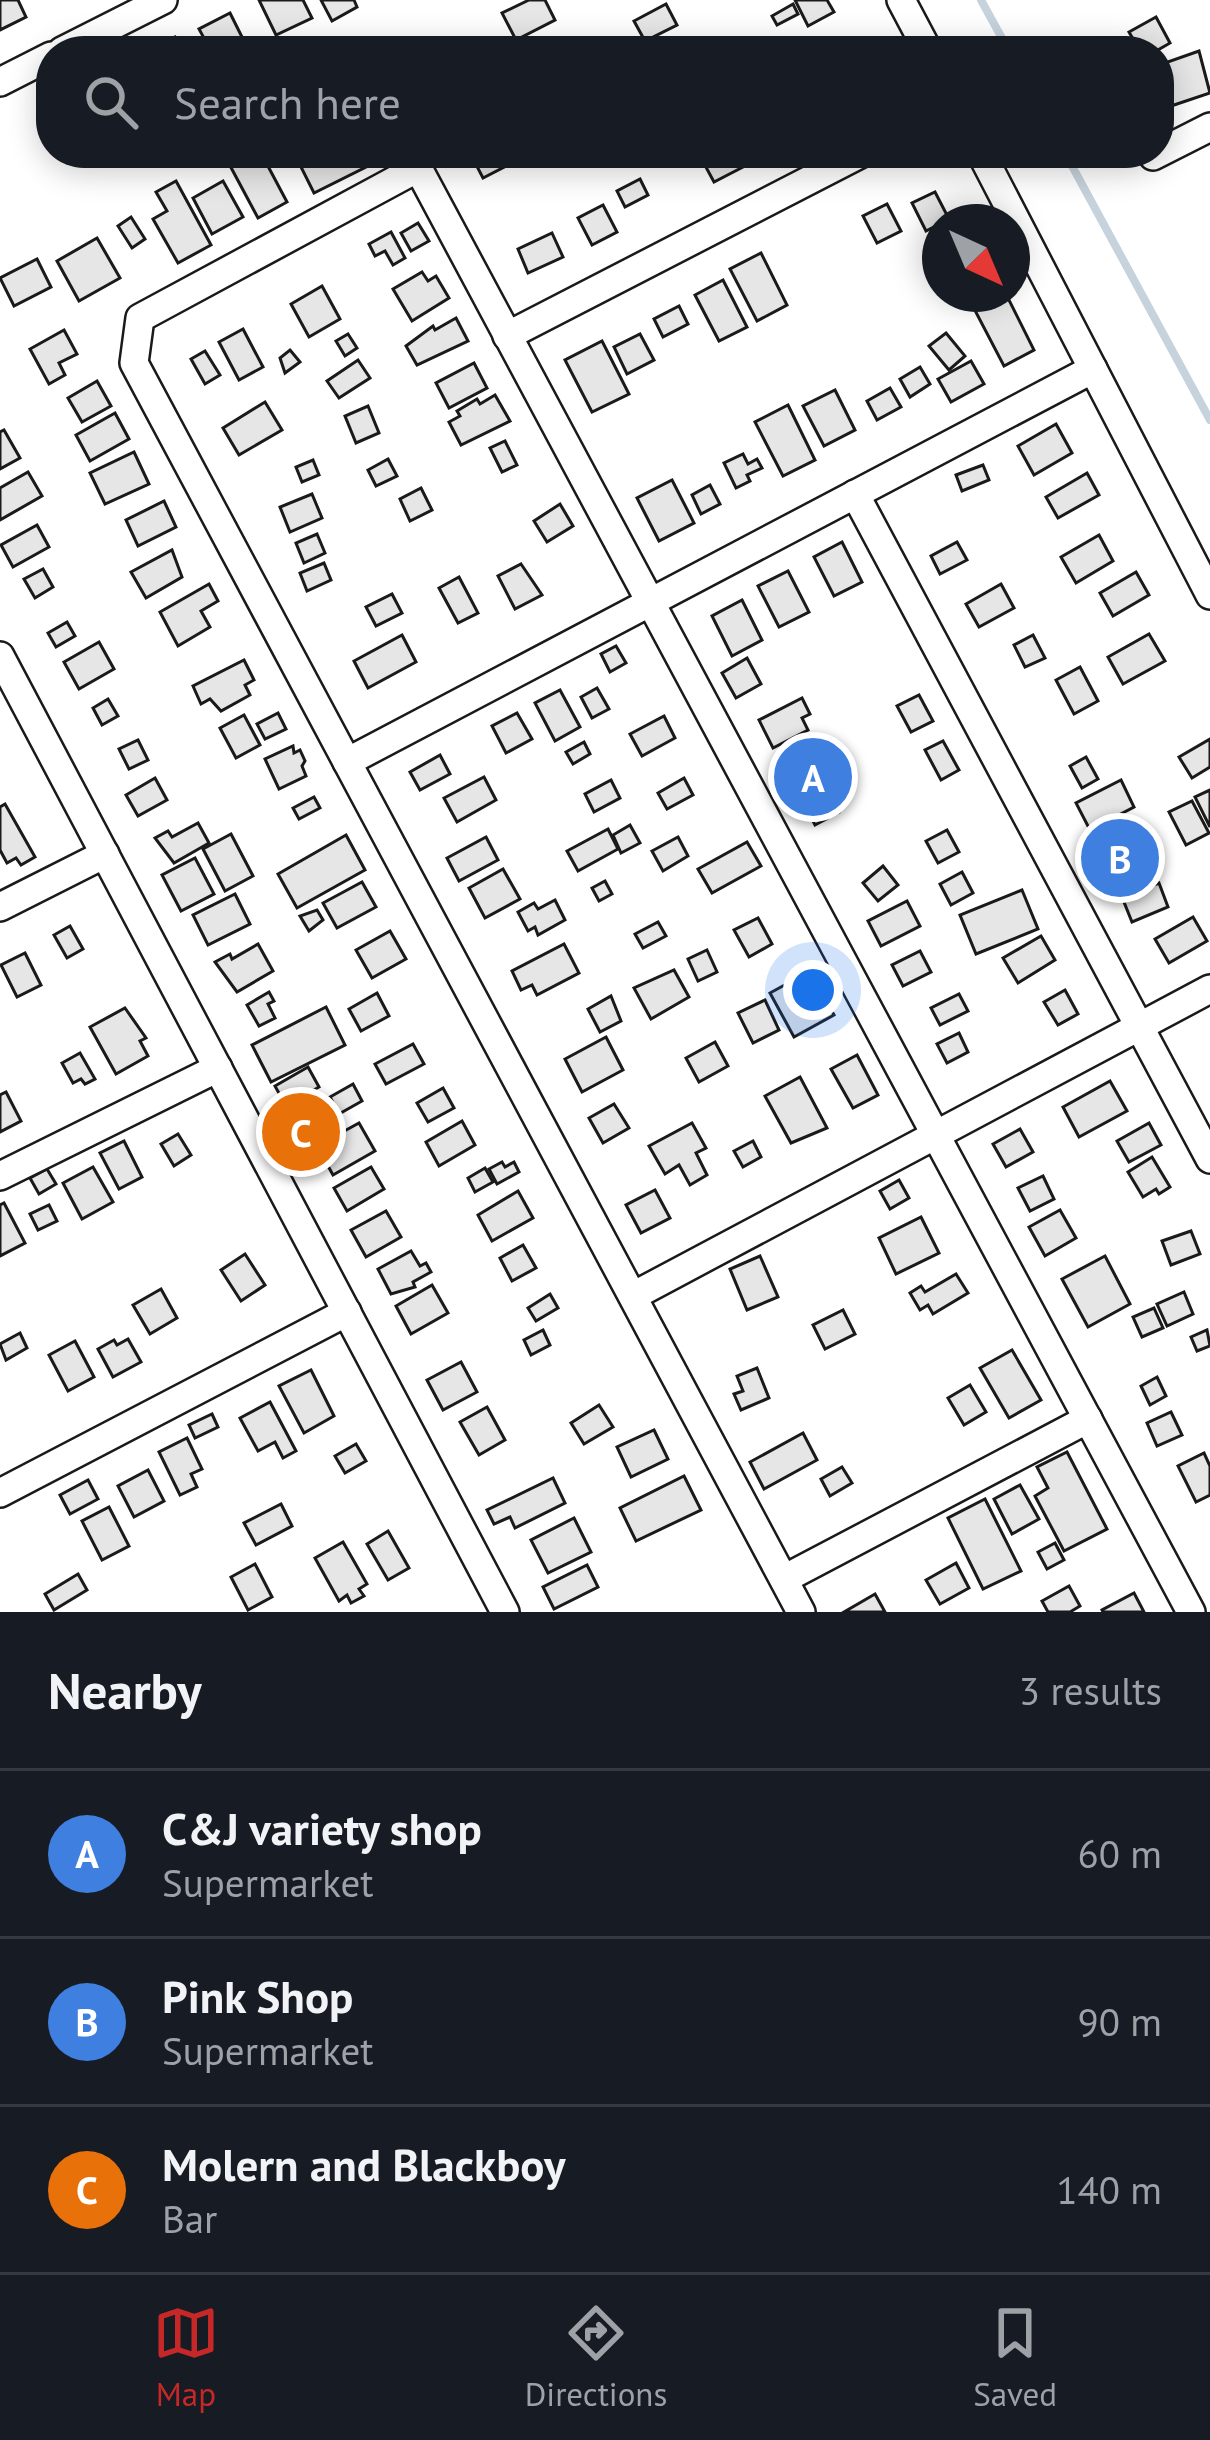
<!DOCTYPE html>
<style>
body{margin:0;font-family:"PT Sans",sans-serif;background:#242831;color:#f1f3f6}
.compass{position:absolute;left:922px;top:204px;width:108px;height:108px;border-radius:50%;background:#171b24;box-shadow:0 6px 30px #0003;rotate:136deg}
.you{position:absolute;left:813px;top:990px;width:42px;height:42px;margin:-30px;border:9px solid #fff;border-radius:50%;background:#1a73e8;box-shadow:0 0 0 18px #1a73e833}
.badge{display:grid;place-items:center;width:78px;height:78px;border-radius:50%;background:#c62828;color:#fff;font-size:39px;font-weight:700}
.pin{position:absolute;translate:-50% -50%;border:6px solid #fff;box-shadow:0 3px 12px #0006}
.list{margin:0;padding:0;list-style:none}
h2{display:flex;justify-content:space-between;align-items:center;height:156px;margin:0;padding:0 48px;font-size:51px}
h2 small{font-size:39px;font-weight:400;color:#9ea1a6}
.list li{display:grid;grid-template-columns:78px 1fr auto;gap:36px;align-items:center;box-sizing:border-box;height:168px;padding:0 48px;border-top:3px solid #363941}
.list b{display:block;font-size:45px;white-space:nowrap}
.list p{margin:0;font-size:39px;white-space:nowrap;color:#9ea1a6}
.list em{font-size:39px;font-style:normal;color:#9ea1a6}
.icon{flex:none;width:66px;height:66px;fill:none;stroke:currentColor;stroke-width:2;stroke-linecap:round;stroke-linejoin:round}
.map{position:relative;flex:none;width:1210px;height:1612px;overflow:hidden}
.search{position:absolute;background:#171b24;box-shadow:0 6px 30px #0003;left:36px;right:36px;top:36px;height:132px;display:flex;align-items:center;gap:30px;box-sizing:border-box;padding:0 42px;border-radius:48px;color:#9ea1a6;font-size:45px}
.sheet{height:660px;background:#171b24}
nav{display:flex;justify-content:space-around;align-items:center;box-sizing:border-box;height:168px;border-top:3px solid #363941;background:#171b24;font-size:33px;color:#9ea1a6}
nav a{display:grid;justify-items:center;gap:6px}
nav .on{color:#c62828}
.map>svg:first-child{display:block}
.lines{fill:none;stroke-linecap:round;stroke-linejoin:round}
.stream{stroke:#c6d2dc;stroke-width:8}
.building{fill:#e6e6e6;stroke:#1a1a1a;stroke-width:3}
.minor-casing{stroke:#1a1a1a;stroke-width:32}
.minor{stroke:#fff;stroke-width:27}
</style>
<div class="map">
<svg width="1210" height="1612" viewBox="0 0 1210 1612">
<rect width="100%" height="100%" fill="#fff"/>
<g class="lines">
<g class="stream">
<polyline points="981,0 1009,51"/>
<polyline points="1065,153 1210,420"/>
</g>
</g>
<g class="building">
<polygon points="0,0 18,0 26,17 0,30"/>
<polygon points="259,0 303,0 312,18 276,35"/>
<polygon points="321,0 354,0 357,7 332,21"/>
<polygon points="529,0 545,0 555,20 516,40 502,13"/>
<polygon points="795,0 827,0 834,12 808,26"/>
<polygon points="666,4 677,25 645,41 634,21"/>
<polygon points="793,4 798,14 777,25 772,16"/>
<polygon points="230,13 249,51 211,51 199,29"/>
<polygon points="1156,17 1170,43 1156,51 1140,51 1129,32"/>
<polygon points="175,37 183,51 149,51 149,50"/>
<polygon points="1199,51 1210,93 1165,108 1159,92 1159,65"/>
<polygon points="240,153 261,153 287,202 258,218 227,160"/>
<polygon points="314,153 367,153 372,164 314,193 298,161"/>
<polygon points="470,153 515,153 507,157 510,164 483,178"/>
<polygon points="705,153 768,153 768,154 714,182 700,156"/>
<polygon points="640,179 648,195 625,207 617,191"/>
<polygon points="176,181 211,245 178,263 153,219 167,211 156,192"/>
<polygon points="223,181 243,217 212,234 193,198"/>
<polygon points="935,192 949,219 926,231 912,203"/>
<polygon points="887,204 901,231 877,243 863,216"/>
<polygon points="603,205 617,232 592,245 578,218"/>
<polygon points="131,217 145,239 132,248 118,226"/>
<polygon points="418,223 429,241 411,251 401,233"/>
<polygon points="391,232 405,258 393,265 385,251 375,256 369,244"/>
<polygon points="552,233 563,257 528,273 518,249"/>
<polygon points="97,238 120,278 79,301 57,261"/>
<polygon points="761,253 787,305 757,321 730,269"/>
<polygon points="37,259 51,287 14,306 0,278"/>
<polygon points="422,272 428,281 436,276 449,298 412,321 393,289"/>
<polygon points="723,280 747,327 719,341 695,295"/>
<polygon points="322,286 340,319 309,337 291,304"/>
<polygon points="979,294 1006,294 1034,350 1004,366 969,299"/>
<polygon points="679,306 688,324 663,337 654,319"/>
<polygon points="456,318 468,341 417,365 406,346 433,326 435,330"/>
<polygon points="243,329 263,367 239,380 219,342"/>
<polygon points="64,330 77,354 59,363 65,375 49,384 30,349"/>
<polygon points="946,333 965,356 949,370 929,346"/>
<polygon points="348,334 357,348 345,356 336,341"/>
<polygon points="640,334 654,360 627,374 614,347"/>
<polygon points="602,341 629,394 592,412 565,360"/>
<polygon points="290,350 300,362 285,373 280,358"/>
<polygon points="205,351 220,375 205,384 191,359"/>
<polygon points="358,360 370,378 339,398 327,381"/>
<polygon points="971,361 984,384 951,402 938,379"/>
<polygon points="474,363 487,388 449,408 436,383"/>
<polygon points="920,367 930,384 910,397 900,379"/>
<polygon points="97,381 111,406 82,422 68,398"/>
<polygon points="890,388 901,407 877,420 867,401"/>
<polygon points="835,390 855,430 824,446 803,406"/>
<polygon points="495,395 510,421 461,445 449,422 460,416 457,411 477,399 480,404"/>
<polygon points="265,402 282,430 239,455 223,428"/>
<polygon points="788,405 815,460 783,476 755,422"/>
<polygon points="368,406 379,433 356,443 345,416"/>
<polygon points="115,413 129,439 90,461 76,435"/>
<polygon points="1056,424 1072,453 1034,475 1018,446"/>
<polygon points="4,430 20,458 0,469 0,432"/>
<polygon points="505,441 517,465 502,472 490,448"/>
<polygon points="134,452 149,484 105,504 90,473"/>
<polygon points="743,454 748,464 757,459 762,468 747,475 750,481 736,488 724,463"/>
<polygon points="388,459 397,476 376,486 368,470"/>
<polygon points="313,460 319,475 302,482 296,467"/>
<polygon points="983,465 989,480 962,491 956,475"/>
<polygon points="28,472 42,496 0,520 0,488"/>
<polygon points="1087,473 1099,495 1058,518 1046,497"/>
<polygon points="672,480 694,523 659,541 637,498"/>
<polygon points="710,485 720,504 701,514 692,495"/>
<polygon points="421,488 432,510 410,521 400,499"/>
<polygon points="312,494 322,518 290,532 280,507"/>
<polygon points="164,501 176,527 138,546 126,520"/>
<polygon points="560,504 573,526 547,542 534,521"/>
<polygon points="37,525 49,547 13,567 1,545"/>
<polygon points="317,534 325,553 304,563 296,543"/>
<polygon points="1099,535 1113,561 1076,583 1061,557"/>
<polygon points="842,542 862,582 834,596 814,557"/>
<polygon points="957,542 967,560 940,574 931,556"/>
<polygon points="172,550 182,577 146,598 131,572"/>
<polygon points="324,563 331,580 307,591 300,573"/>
<polygon points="521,564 542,595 515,609 498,576"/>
<polygon points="43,569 53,587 35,598 24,579"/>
<polygon points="788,571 809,612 779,627 758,586"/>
<polygon points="1136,572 1149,595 1113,616 1100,593"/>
<polygon points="459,577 478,613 458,623 439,588"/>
<polygon points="209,584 218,601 201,611 210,627 178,646 160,612"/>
<polygon points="1001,584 1014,608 979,627 966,604"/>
<polygon points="392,594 402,613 376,626 366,607"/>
<polygon points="742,600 762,640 732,656 712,616"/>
<polygon points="67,622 75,636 56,647 48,633"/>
<polygon points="1149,634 1165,661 1123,684 1108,657"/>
<polygon points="402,635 416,662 368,688 354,661"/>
<polygon points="1033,635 1045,658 1025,667 1014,645"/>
<polygon points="99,642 114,669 79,689 64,662"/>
<polygon points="616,646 626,663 610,672 601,654"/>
<polygon points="747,658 761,684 736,698 722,673"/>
<polygon points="244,660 254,680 245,685 250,695 221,711 210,699 201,704 193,686"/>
<polygon points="1080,667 1098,701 1074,714 1056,680"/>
<polygon points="597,688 609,709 592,718 581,697"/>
<polygon points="560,690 580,727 555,741 535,703"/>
<polygon points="919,695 933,721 911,732 897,706"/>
<polygon points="802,698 810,714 802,718 808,730 773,748 759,720"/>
<polygon points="108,699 118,716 102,725 93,708"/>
<polygon points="278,713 286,729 265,739 257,724"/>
<polygon points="517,713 532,739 506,753 492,726"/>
<polygon points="244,715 260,745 236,758 220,728"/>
<polygon points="664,716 675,738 642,756 630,734"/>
<polygon points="1210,739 1210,767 1192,778 1179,757"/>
<polygon points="138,740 148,760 129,769 119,749"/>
<polygon points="943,741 959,770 941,780 925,750"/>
<polygon points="584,742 590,754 573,764 566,752"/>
<polygon points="293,746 294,753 300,750 305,761 302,766 306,776 279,789 265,759"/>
<polygon points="440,755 450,774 420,790 410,772"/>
<polygon points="1086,757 1098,779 1082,788 1070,766"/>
<polygon points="827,760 836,777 799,795 791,778"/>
<polygon points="484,777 496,800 457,822 444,798"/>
<polygon points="155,778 167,800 138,816 126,795"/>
<polygon points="684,778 693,795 667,809 658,793"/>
<polygon points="611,780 620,798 594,812 585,794"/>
<polygon points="1121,780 1134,807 1090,830 1076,803"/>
<polygon points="1210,790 1210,827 1195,797"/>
<polygon points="314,797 320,808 299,819 293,808"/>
<polygon points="832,798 839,812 815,825 808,811"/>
<polygon points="1192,801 1209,833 1186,845 1169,812"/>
<polygon points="5,804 35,857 21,865 16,858 7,863 0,850 0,807"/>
<polygon points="198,823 209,843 174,863 155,838 168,831 172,837"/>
<polygon points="630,825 640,843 621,853 613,835"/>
<polygon points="608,829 618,849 578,871 567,851"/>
<polygon points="947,830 959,852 938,863 926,841"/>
<polygon points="231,834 253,876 225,891 203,849"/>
<polygon points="346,835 365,870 297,908 278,874"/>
<polygon points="486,837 498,860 459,881 447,858"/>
<polygon points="678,837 688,856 663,871 652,851"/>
<polygon points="1132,838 1143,863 1108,878 1097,853"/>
<polygon points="747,842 761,866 712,893 698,869"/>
<polygon points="195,858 214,894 181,911 162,875"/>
<polygon points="883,866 898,885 878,901 863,883"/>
<polygon points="503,869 520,899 485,918 469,888"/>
<polygon points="962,872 973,893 951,905 940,884"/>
<polygon points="605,881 612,894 599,901 592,888"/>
<polygon points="362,882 376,907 337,928 323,903"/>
<polygon points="1159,883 1168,907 1132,922 1122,897"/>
<polygon points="1022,890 1038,929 976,954 960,915"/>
<polygon points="235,894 250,924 208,945 193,915"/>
<polygon points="555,900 565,920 538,935 535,927 528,931 518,912 534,903 538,909"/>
<polygon points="907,901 920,926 881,946 868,921"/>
<polygon points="317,910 323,920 309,931 300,916"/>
<polygon points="1193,917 1207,941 1169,963 1155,939"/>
<polygon points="758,918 772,944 749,957 734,930"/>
<polygon points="658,922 666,936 643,948 635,934"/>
<polygon points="70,926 83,949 67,958 54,935"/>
<polygon points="390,931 406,959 372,978 356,950"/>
<polygon points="1041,936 1055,960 1018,983 1003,958"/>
<polygon points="258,944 273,971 237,992 215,962 230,954 232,959"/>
<polygon points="564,944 579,973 537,995 532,985 521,990 512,971"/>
<polygon points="707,950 717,972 698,981 688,959"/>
<polygon points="920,951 931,972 903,986 892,965"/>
<polygon points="25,953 41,985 17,997 1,965"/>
<polygon points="674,970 689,997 651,1019 634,988"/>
<polygon points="810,971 834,1015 794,1037 770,993"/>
<polygon points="1065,990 1078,1014 1058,1025 1044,1002"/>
<polygon points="269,992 274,1001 268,1004 275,1018 259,1026 247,1005"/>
<polygon points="377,993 389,1016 361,1031 349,1009"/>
<polygon points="959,994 968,1011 940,1025 931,1008"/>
<polygon points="611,996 621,1021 600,1032 588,1009"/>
<polygon points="765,1000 779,1030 753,1043 738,1013"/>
<polygon points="326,1007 345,1045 271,1082 252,1045"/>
<polygon points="125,1008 146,1038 140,1041 148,1056 116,1074 90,1027"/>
<polygon points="959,1033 968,1052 947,1063 937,1044"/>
<polygon points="606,1037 623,1070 582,1092 565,1059"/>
<polygon points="715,1042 728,1066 699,1082 686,1058"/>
<polygon points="413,1044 424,1064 386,1084 375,1064"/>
<polygon points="80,1053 95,1079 85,1084 81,1079 73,1083 62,1063"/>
<polygon points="857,1055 878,1095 853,1108 831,1069"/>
<polygon points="308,1067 319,1087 286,1106 275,1086"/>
<polygon points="800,1077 827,1128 791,1143 765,1096"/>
<polygon points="1110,1081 1127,1111 1079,1137 1063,1107"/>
<polygon points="353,1084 362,1101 339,1114 330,1097"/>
<polygon points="443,1088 454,1108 428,1122 417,1103"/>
<polygon points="6,1092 21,1121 0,1132 0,1095"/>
<polygon points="614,1104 629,1128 603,1143 589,1118"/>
<polygon points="308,1119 315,1135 295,1145 287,1130"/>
<polygon points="462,1121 475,1145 439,1166 426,1142"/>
<polygon points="359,1123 375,1151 333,1175 317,1146"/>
<polygon points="692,1123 706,1148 696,1153 707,1175 690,1185 679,1165 665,1174 649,1146"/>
<polygon points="1149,1123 1161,1145 1129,1162 1117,1141"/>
<polygon points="1020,1129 1033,1152 1006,1167 993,1144"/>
<polygon points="178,1134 191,1155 174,1166 161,1144"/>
<polygon points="124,1141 142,1177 119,1189 100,1153"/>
<polygon points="753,1141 761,1157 743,1167 734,1151"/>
<polygon points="1152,1157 1170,1187 1159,1194 1156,1189 1143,1197 1128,1172"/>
<polygon points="502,1162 505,1167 514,1162 519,1172 497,1184 489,1169"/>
<polygon points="93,1167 113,1202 82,1219 63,1183"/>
<polygon points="371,1167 384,1189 347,1211 334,1188"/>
<polygon points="485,1168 493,1182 475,1192 468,1178"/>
<polygon points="47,1169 56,1184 39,1194 30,1178"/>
<polygon points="1043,1176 1054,1199 1030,1211 1018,1188"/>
<polygon points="899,1180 909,1198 890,1209 880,1191"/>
<polygon points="655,1190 670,1218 641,1233 626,1205"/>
<polygon points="518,1191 533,1218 492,1241 478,1215"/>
<polygon points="4,1203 25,1243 0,1256 0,1205"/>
<polygon points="49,1205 57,1221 38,1230 30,1214"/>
<polygon points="1060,1210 1076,1238 1045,1256 1029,1227"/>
<polygon points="386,1211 401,1237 366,1257 351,1230"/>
<polygon points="921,1217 939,1253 896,1274 879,1238"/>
<polygon points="1191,1231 1200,1254 1171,1265 1162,1241"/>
<polygon points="523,1245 536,1268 512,1281 500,1258"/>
<polygon points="411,1251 420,1266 426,1263 431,1272 413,1282 415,1287 391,1294 378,1269"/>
<polygon points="245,1254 265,1285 241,1301 221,1270"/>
<polygon points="760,1256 778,1297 747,1310 730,1269"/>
<polygon points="1105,1256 1130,1304 1088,1327 1062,1279"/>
<polygon points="956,1274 968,1293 933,1314 928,1305 920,1310 910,1293 921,1286 925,1292"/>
<polygon points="432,1285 448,1313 411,1334 396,1306"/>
<polygon points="161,1289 177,1318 150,1334 133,1305"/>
<polygon points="1184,1292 1193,1314 1167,1326 1157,1304"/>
<polygon points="550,1294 558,1308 536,1321 528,1308"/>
<polygon points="1154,1308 1163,1328 1142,1337 1133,1317"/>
<polygon points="843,1310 855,1334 825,1349 813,1325"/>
<polygon points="543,1330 550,1345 531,1355 524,1340"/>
<polygon points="1207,1330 1210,1346 1197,1351 1191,1337"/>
<polygon points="20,1333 27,1348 6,1360 0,1344"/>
<polygon points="128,1339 141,1362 113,1377 98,1349 114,1340 117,1345"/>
<polygon points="75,1341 94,1377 68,1391 49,1355"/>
<polygon points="1012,1350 1041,1400 1009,1418 980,1368"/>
<polygon points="461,1362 477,1392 443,1410 427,1380"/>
<polygon points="757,1368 769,1398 741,1410 734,1394 743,1391 737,1376"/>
<polygon points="311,1370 334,1416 304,1433 279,1386"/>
<polygon points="1157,1377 1166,1396 1150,1405 1141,1386"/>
<polygon points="970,1385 986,1412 964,1425 948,1398"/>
<polygon points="270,1402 296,1451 283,1458 275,1442 258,1451 240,1418"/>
<polygon points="599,1405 613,1427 584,1444 571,1423"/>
<polygon points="487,1407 505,1440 479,1455 460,1422"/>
<polygon points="1171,1412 1182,1435 1157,1446 1147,1423"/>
<polygon points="212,1414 218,1427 195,1438 189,1425"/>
<polygon points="654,1430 668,1459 631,1477 617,1447"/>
<polygon points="803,1433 817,1460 764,1489 750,1462"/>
<polygon points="187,1438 202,1469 191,1474 197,1487 180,1495 159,1452"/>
<polygon points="356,1444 366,1461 345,1473 335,1456"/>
<polygon points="1067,1452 1107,1529 1064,1551 1035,1496 1048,1488 1037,1467"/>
<polygon points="1204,1453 1210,1466 1210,1495 1196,1502 1178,1466"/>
<polygon points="842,1467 852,1483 830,1496 821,1479"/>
<polygon points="148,1470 164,1501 134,1517 118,1486"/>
<polygon points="684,1476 701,1510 636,1541 620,1508"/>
<polygon points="553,1478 565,1503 515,1528 510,1517 494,1524 487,1510"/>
<polygon points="88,1480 98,1499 70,1514 60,1495"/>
<polygon points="1020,1485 1039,1519 1012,1534 994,1499"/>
<polygon points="985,1499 1021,1571 983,1589 948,1518"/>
<polygon points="281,1504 292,1526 256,1545 244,1523"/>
<polygon points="109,1507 129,1546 102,1560 82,1521"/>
<polygon points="574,1518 591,1552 548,1573 531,1540"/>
<polygon points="388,1531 409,1568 388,1580 367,1544"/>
<polygon points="343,1542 367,1584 359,1589 364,1596 351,1603 347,1595 339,1601 315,1558"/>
<polygon points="1055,1543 1064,1560 1047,1569 1038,1552"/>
<polygon points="956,1563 969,1588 940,1604 926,1580"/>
<polygon points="255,1564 272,1597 248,1610 231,1577"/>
<polygon points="587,1565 598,1587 554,1609 543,1587"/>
<polygon points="78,1574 87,1590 54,1610 45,1594"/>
<polygon points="1069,1586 1080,1606 1070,1612 1048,1612 1042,1601"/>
<polygon points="1134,1593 1144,1612 1103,1612 1102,1610"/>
<polygon points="875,1594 885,1612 844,1612"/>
</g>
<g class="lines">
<g class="minor-casing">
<g id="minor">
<polyline points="901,0 928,51"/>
<polyline points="62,51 163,0"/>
<polyline points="0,82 51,56"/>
<polyline points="981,153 1210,595"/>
<polyline points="1153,156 1210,127"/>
<polyline points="507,336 862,153"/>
<polyline points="855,494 1210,1159"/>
<polyline points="0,656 505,1612"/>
<polyline points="347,762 1093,369"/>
<polyline points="0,907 105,854"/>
<polyline points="0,1176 218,1068"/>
<polyline points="633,1296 1210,989"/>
<polyline points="0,1493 347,1312"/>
<polyline points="784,1579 1088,1419"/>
<polyline points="801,1612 134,363 140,318 418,168 1191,1612"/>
</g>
</g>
<use href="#minor" class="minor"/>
</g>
</svg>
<svg class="compass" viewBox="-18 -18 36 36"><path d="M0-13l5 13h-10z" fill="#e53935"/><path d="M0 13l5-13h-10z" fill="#9ea1a6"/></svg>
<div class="you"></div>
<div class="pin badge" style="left:813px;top:777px;background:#3f7fe0">A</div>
<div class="pin badge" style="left:1120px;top:858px;background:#3f7fe0">B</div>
<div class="pin badge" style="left:301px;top:1132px;background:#e8710a">C</div>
<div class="search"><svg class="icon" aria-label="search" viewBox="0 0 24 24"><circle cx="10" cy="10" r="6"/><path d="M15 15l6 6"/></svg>Search here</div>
</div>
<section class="sheet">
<h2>Nearby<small>3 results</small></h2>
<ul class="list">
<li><span class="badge" style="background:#3f7fe0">A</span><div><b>C&amp;J variety shop</b><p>Supermarket</p></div><em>60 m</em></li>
<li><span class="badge" style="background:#3f7fe0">B</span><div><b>Pink Shop</b><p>Supermarket</p></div><em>90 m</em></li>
<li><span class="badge" style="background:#e8710a">C</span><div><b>Molern and Blackboy</b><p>Bar</p></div><em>140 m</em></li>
</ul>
</section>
<nav>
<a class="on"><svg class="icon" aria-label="map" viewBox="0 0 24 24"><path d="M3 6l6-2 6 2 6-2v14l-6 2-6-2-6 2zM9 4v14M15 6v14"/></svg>Map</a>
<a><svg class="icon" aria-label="directions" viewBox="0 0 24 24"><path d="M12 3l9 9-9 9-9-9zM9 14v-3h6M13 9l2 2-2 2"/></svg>Directions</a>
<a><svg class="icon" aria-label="saved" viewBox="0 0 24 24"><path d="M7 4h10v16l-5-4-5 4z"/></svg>Saved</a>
</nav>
